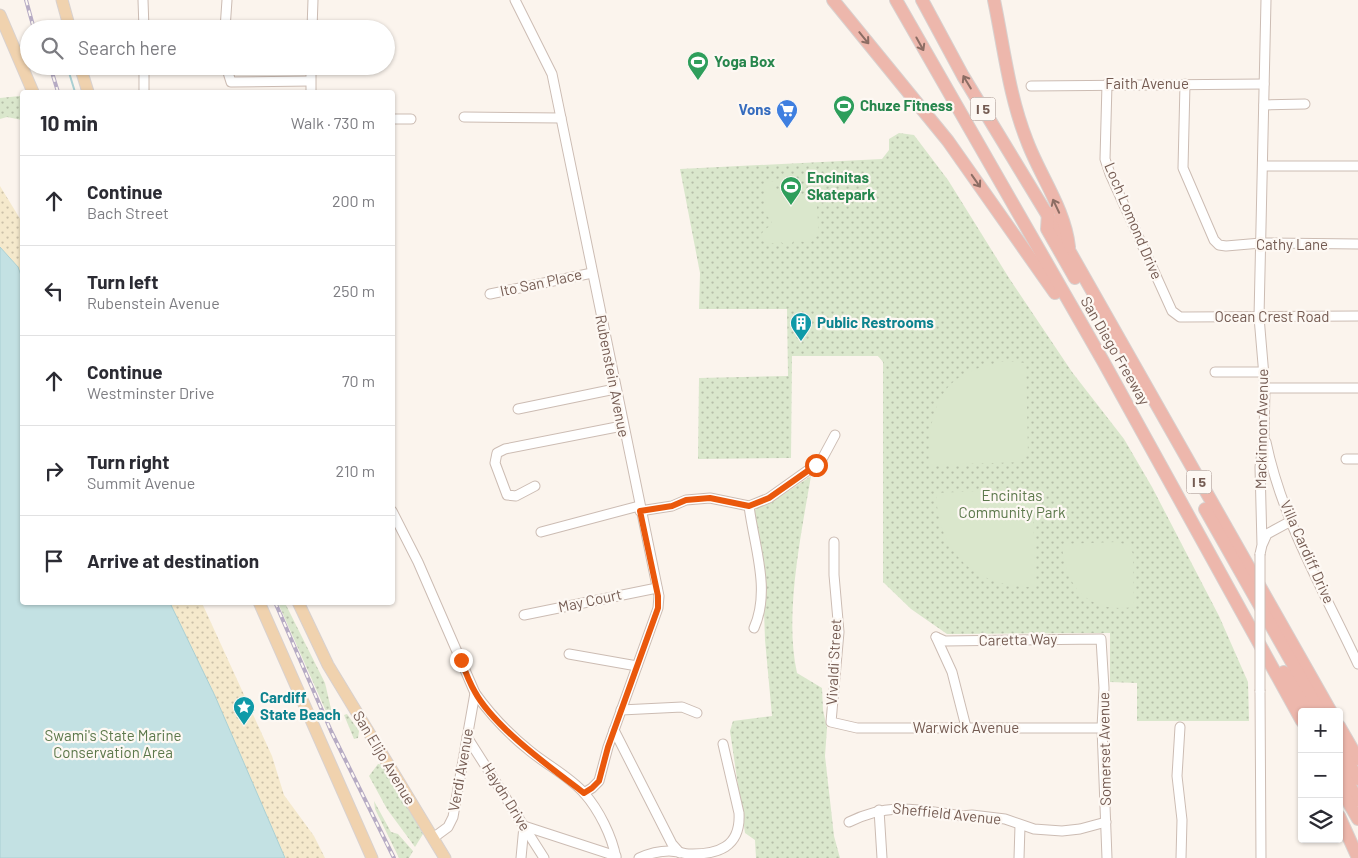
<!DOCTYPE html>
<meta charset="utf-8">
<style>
body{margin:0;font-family:Barlow,sans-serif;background:#f7f7f7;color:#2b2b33}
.controls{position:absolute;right:15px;bottom:15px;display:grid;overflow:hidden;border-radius:5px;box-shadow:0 1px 4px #0004}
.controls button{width:45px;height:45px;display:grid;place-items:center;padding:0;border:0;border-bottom:1px solid #e1e1e2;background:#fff;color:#2b2b33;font:25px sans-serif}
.stop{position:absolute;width:15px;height:15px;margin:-11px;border:4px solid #ea580c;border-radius:50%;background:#fff}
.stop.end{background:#ea580c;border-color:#fff;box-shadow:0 1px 5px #0008}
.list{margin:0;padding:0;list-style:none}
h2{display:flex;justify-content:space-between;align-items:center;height:65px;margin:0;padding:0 20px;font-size:21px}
h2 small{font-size:16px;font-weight:400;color:#7c7c81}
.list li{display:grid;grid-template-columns:32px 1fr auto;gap:15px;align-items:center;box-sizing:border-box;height:90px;padding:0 20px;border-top:1px solid #e1e1e2}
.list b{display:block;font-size:19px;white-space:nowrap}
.list p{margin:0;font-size:16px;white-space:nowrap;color:#7c7c81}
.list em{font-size:16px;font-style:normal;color:#7c7c81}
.icon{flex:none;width:28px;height:28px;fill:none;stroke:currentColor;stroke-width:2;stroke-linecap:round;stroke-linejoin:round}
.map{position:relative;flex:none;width:1358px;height:858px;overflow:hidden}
.search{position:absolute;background:#fff;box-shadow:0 1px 4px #0004;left:20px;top:20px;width:375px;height:55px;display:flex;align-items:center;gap:12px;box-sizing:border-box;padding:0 18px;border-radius:28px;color:#7c7c81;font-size:19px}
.panel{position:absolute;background:#fff;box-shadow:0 1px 4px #0004;left:20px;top:90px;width:375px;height:515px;border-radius:5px}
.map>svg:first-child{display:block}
.grass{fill:url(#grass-dots)}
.sand{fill:url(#sand-dots)}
.garden{fill:#dae7cc}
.water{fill:#c3e1e3;stroke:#aad0d3}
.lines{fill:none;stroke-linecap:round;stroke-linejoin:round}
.stream{stroke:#aad0d3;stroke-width:2}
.minor-casing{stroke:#ccbcb3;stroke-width:11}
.major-casing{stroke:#d8d1cf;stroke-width:13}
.highway-casing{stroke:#d8d1cf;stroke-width:14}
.minor{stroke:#fff;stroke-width:9}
.major{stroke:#f0d2ae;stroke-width:11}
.highway{stroke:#edb7ac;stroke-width:12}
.rail-casing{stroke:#b6abc4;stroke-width:4}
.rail{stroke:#fdf8f3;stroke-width:2;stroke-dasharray:5.5;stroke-linecap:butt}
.minor-bridge-casing{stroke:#ccbcb3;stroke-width:11;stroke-linecap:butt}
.minor-bridge{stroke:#fff;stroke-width:9}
.oneway{stroke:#8c6d64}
.route{stroke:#ea580c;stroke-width:6}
.labels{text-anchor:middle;stroke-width:4.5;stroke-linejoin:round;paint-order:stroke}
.shield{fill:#fdf8f3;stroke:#9d8a82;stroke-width:1}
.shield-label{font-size:14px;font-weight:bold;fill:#745b52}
.leisure-label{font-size:15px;font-weight:bold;fill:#27864d;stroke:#fdf8f3;text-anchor:start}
.street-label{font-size:15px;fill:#745b52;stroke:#fdf8f3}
.shop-label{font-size:15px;font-weight:bold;fill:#366cbe;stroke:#fdf8f3;text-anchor:end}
.culture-label{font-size:15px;font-weight:bold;fill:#0d838f;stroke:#fdf8f3;text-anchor:start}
.park-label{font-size:15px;fill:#5c784b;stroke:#fdf8f3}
</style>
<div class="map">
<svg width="1358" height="858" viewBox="0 0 1358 858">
<defs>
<pattern id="grass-dots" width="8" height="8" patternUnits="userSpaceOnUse" patternTransform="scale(1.25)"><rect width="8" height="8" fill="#dae7cc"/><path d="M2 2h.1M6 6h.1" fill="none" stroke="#b5bea8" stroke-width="1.8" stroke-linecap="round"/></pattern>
<pattern id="sand-dots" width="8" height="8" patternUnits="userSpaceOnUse" patternTransform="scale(1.25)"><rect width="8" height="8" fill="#f5e9cc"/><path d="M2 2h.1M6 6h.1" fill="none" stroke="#cbc0a8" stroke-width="1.8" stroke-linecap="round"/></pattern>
</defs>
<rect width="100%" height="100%" fill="#fbf4ed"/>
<g class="grass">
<polygon points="20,96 22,103 22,120 7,117 0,119 0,98"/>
<polygon points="899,133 914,135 948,180 1009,278 1072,372 1124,439 1152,487 1219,616 1248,682 1249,721 1137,721 1137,683 1110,682 1110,633 947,634 911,609 883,582 883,362 878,356 792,356 791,458 698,459 699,378 788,376 787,309 699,309 700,273 680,169 882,159 889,150 889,139"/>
<path d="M811,476c-10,59 -27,139 -14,197l25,15 1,22 4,18 -2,28 9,80 6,22h-84l-1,-18 -10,-7 -15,-102 3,-10 39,-5 -7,-76 -3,-89 -8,-40 7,-6 14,-5z"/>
<polygon points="278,603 285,603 325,683 332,713 329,718"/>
<polygon points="347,714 359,731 358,738 354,739 344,715"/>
<polygon points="378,764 383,765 423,834 415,847 387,809 369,776"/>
<polygon points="374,801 391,832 398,834 413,851 409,858 399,858 375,809"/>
</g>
<g class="sand">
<polygon points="0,186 22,222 22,278 18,267 0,247"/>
<polygon points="170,603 202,603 272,756 284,795 314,836 325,858 285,858 215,696"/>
</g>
<g class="garden">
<polygon points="775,181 775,191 782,197 816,195 819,234 810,243 794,240 791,245 785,245 781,242 768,244 763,241 761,235 764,230 770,226 772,221 766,215 764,182"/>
<path d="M1005,361l21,2 2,91 -6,8 -93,3c-1,-33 3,-76 38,-92 12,-6 25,-9 38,-12z"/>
<path d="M1026,489l7,7 2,91c-60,1 -97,-34 -99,-94z"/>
<path d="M1116,542l13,3 4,9 1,53c-45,7 -70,-20 -72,-63z"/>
</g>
<polygon class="water" points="0,247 18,267 22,278 22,602 170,603 215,696 285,858 0,858"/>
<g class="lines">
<g class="stream">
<polyline points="56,26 57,29"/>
<polyline points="67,66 75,92"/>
</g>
<g class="minor-casing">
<g id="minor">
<polyline points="143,0 144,29"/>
<polyline points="515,0 552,74 659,596 658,608 608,747 599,781 592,788 584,793"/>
<polyline points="225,29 227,0"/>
<polyline points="312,29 313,0"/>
<polyline points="226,66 231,82 310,81"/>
<polyline points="311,66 311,92"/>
<polyline points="1107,84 1105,159 1110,174 1172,311 1180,317 1185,317 1358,316"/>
<polyline points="1185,84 1183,168 1214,240 1219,245 1226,246 1261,243 1358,244"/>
<polyline points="1031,86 1264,84"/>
<polyline points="144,92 144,66"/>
<polyline points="1264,105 1305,104"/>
<polyline points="464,117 561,118"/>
<polyline points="392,119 411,119"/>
<polyline points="1264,166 1358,166"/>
<polyline points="490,294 592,273"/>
<polyline points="1215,372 1264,372"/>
<polyline points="1265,388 1358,388"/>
<polyline points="518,409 615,389"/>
<path d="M1266,442c16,78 59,151 92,222"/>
<polyline points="1346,459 1358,459"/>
<polyline points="535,486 516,496 507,495 495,463 497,453 505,449 622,426"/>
<path d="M749,506c5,40 22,84 5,122"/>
<path d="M392,511l26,51 57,131c15,21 35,42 55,58 17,14 40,26 54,42 15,17 28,43 32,65"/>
<polyline points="640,511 672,506 686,500 710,498 749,506 769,498 821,461 835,435"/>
<polyline points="541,532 639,506"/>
<polyline points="834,542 834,575 839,632 831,722 857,728 1102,728"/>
<polyline points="1263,543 1267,534 1291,521"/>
<polyline points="1260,554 1262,545 1260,467 1264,437 1265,388 1259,317 1266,0"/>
<polyline points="524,615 657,588"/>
<polyline points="936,637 945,641 1101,639 1104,688 1102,728 1107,858"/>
<polyline points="936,637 952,672 966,727"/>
<polyline points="569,654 637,666"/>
<polyline points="1260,691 1261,858"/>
<polyline points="621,710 682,707 697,713"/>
<polyline points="1180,727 1177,776 1182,820 1181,858"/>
<polyline points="614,730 672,844 680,853"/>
<polyline points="467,737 544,858"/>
<polyline points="879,810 882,858"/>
<path d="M849,822c42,-21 69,-12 113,-6l10,-1 33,4 29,10 28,2 18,-2 26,-7"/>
<polyline points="433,838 448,827 453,817 475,693"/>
<polyline points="521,858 524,826 616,856"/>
<path d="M639,858c9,-4 20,-7 30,-7 6,0 13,2 19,3 30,1 53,-7 51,-41l-16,-69"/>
<polyline points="1019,858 1020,826"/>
</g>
</g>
<g class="major-casing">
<g id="major">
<polyline points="62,0 70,29"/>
<polyline points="0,15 33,92"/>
<polyline points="80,66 88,92"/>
<polyline points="259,602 372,858"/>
<polyline points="298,602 328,665 445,858"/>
</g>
</g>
<g class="highway-casing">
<g id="highway">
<polyline points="833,0 948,141 1055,293"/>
<polyline points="896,0 1103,361 1302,721"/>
<polyline points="922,0 963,76 1070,252 1331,712"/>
<path d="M994,0c10,48 15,96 33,141 13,35 38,68 42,106"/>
<polyline points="1048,213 1047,229 1075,278"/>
<polyline points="1205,509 1320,712"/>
<polyline points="1284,672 1308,712"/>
<polyline points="1339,726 1358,759"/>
<polyline points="1339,746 1358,779"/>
<polyline points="1339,767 1358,800"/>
<polyline points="1339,786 1358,819"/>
<polyline points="1339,816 1358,858"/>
</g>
</g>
<use href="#minor" class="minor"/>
<use href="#major" class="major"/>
<use href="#highway" class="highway"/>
<g class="rail-casing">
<g id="rail">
<polyline points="26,0 34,29"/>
<polyline points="50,66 58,92"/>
<polyline points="275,602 331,731 394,858"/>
</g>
</g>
<use href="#rail" class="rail"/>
<g class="minor-bridge-casing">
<polyline id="minor-bridge" points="1260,691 1260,554"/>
</g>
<use href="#minor-bridge" class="minor-bridge"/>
</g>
<defs><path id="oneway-shaft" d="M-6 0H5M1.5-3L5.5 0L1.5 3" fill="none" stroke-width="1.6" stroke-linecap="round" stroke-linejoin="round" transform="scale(1.25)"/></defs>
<g class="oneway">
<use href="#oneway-shaft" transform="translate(864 38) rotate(51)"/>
<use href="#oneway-shaft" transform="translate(920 44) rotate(61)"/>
<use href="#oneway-shaft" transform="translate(967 82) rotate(-121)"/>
<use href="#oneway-shaft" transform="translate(976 181) rotate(55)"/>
<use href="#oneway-shaft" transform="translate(1056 206) rotate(-115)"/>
</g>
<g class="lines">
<path class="route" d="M461,660c4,11 8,22 14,32 19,35 76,76 109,101l8,-5 7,-7 9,-34 50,-139v-12l-18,-85 32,-5 14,-6 24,-2 39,8 20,-8 47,-33"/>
</g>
<defs>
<g id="stadium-pin" transform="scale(1.125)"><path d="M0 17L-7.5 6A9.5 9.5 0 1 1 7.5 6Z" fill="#2e9e5b" stroke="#fdf8f3"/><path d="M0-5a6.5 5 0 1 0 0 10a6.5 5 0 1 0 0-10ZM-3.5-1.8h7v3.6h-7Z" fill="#fff"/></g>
<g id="supermarket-pin" transform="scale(1.125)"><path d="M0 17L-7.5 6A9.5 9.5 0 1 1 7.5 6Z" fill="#3f7fe0" stroke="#fdf8f3"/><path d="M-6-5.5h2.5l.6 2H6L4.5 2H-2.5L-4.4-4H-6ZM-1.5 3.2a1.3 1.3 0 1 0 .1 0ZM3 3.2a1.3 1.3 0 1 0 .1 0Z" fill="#fff"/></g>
<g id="building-pin" transform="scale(1.125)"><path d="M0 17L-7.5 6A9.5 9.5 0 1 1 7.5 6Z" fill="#0f9aa8" stroke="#fdf8f3"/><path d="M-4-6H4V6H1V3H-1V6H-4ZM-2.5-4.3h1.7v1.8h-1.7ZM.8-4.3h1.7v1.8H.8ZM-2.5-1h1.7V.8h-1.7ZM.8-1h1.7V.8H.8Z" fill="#fff"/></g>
<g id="sight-pin" transform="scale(1.125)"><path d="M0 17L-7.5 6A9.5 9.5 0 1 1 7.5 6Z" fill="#0f9aa8" stroke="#fdf8f3"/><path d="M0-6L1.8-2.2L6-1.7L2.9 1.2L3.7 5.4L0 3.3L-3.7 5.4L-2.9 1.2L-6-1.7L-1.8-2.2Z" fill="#fff"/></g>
</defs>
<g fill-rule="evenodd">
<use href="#stadium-pin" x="698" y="62"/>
<use href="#stadium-pin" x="844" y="106"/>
<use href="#supermarket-pin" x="787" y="110"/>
<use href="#stadium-pin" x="791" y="187"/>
<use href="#building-pin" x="801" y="323"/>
<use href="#sight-pin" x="244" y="707"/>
</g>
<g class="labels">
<g class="shield">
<rect x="970.5" y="97.5" width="25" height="23" rx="4"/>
<rect x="1186.5" y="470.5" width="25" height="23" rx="4"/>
</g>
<g class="shield-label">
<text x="983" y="114">I 5</text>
<text x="1199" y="487">I 5</text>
</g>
<g class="leisure-label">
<text x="714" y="67">Yoga Box</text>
<text x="860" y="111">Chuze Fitness</text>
<text x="807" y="183">Encinitas<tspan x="807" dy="17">Skatepark</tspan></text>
</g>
<g class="street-label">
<text x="1147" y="89">Faith Avenue</text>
<text transform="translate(1133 221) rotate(67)" y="5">Loch Lomond Drive</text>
<text x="1292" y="250">Cathy Lane</text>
<text transform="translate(541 283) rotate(-12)" y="5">Ito San Place</text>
<text x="1272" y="322">Ocean Crest Road</text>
<text transform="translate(1115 351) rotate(60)" y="5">San Diego Freeway</text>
<text transform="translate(612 376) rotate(79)" y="5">Rubenstein Avenue</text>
<text transform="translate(1262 429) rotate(-89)" y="5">Mackinnon Avenue</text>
<text transform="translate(1307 552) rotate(66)" y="5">Villa Cardiff Drive</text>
<text transform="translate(590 601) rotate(-12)" y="5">May Court</text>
<text transform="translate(1018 640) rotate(-1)" y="5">Caretta Way</text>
<text transform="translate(834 662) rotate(-87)" y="5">Vivaldi Street</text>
<text x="966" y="733">Warwick Avenue</text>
<text transform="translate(1105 749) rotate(-91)" y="5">Somerset Avenue</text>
<text transform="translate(384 758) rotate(59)" y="5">San Elijo Avenue</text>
<text transform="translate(461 770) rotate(-80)" y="5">Verdi Avenue</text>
<text transform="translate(506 797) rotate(58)" y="5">Haydn Drive</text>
<text transform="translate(947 814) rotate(6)" y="5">Sheffield Avenue</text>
</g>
<g class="shop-label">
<text x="771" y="115">Vons</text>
</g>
<g class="culture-label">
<text x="817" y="328">Public Restrooms</text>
<text x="260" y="703">Cardiff<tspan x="260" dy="17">State Beach</tspan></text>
</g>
<g class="park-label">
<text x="1012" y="501">Encinitas<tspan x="1012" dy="17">Community Park</tspan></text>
<text x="113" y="741">Swami's State Marine<tspan x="113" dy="17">Conservation Area</tspan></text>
</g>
</g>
</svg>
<div class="controls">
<button>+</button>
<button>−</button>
<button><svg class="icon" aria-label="layers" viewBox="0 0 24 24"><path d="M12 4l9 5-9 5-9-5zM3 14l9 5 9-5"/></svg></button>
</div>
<div class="stop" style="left:816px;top:465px"></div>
<div class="stop end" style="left:461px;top:660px"></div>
<div class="search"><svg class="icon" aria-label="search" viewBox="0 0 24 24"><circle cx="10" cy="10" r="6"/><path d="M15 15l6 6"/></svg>Search here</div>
<section class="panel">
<h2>10 min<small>Walk · 730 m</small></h2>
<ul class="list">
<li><svg class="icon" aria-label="ahead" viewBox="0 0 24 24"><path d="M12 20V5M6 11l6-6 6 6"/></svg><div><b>Continue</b><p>Bach Street</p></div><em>200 m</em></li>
<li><svg class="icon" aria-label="left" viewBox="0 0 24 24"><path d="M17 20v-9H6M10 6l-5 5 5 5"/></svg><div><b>Turn left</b><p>Rubenstein Avenue</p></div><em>250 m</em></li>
<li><svg class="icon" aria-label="ahead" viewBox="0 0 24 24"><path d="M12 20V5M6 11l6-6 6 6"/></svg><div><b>Continue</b><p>Westminster Drive</p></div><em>70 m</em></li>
<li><svg class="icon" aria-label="right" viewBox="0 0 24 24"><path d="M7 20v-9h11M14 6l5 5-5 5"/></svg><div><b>Turn right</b><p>Summit Avenue</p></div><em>210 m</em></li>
<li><svg class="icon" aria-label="arrive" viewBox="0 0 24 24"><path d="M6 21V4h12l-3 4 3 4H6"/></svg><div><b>Arrive at destination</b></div></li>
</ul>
</section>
</div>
